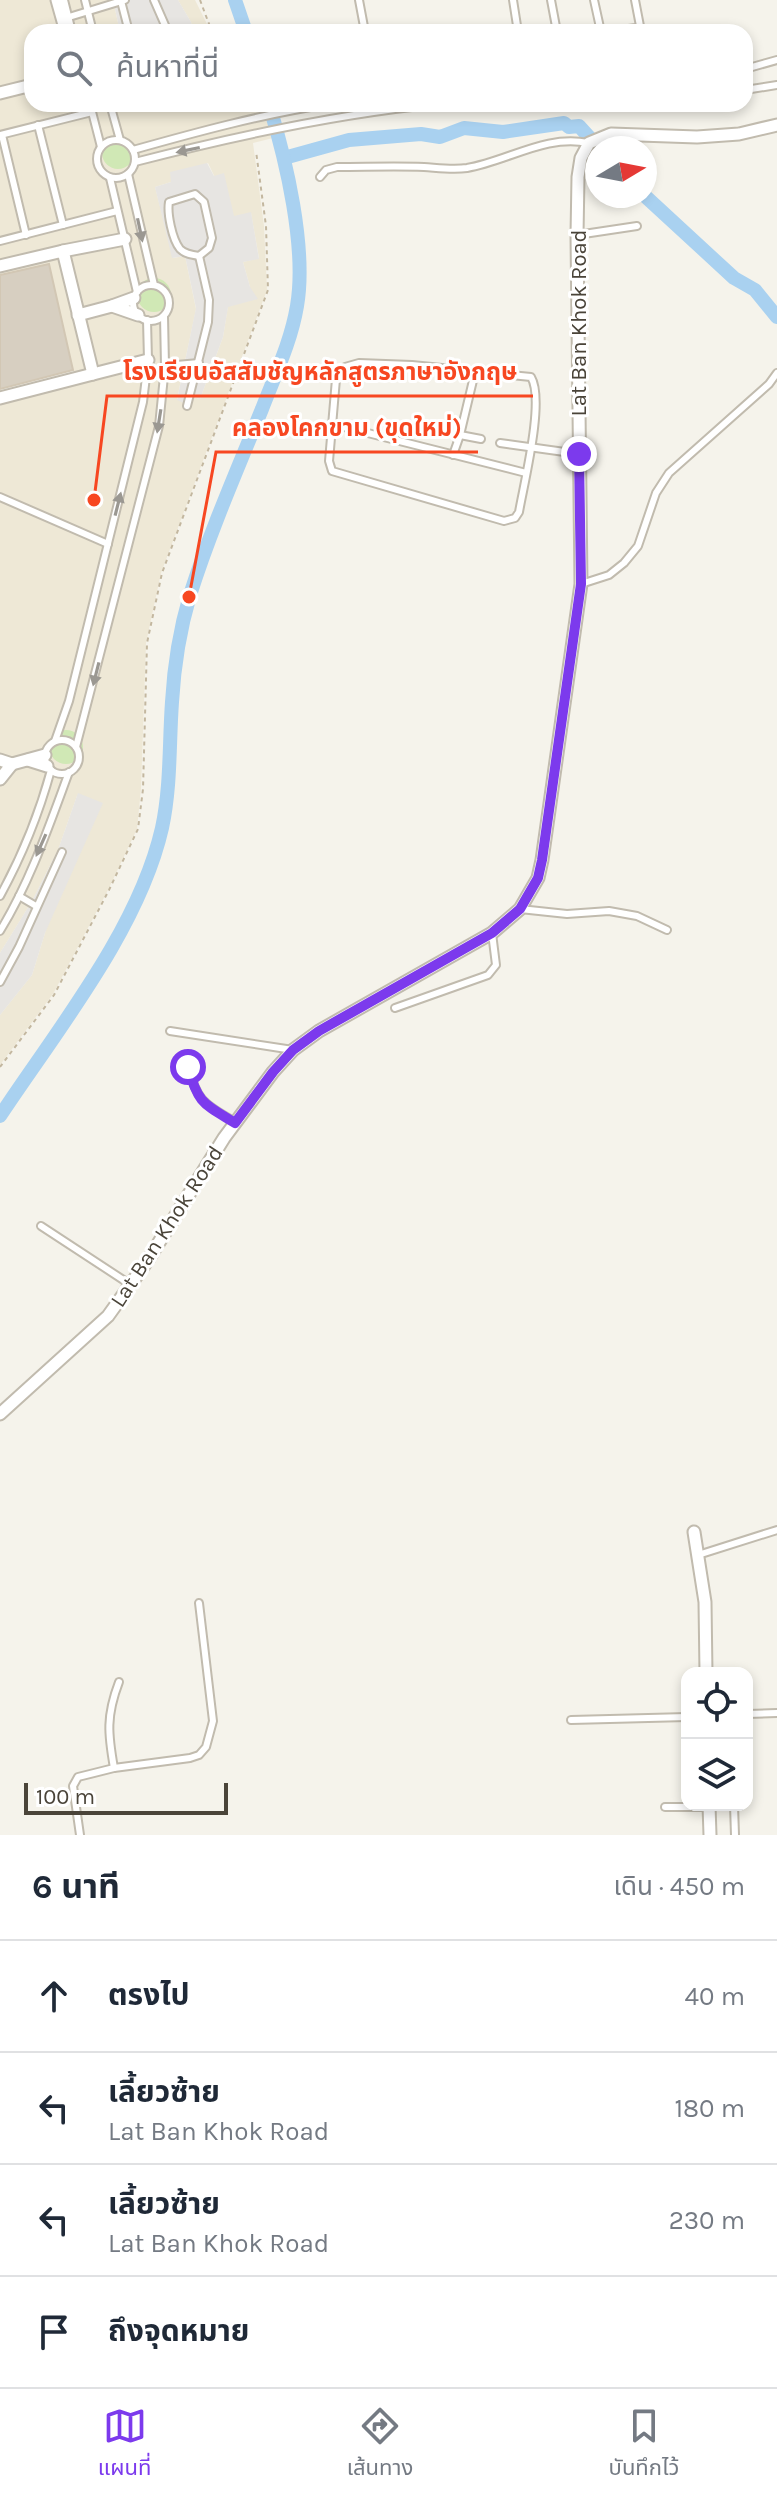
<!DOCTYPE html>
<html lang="th">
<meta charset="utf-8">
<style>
body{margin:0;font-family:Karla,"Noto Sans Thai",sans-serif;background:#f2f2f3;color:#1f2937}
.controls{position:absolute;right:24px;bottom:24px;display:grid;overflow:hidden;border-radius:16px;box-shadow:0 4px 12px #0003}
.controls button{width:72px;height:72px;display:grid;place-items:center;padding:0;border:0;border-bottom:2px solid #e0e1e3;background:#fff;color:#1f2937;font:40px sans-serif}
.compass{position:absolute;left:585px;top:136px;width:72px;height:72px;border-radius:50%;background:#fff;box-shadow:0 4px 12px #0003;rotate:80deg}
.scale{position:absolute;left:24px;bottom:20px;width:204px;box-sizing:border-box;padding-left:8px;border:4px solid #4a4439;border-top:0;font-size:22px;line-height:28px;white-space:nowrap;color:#4a4439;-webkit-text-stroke:6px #fff;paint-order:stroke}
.stop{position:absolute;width:24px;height:24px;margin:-18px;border:6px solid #7c3aed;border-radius:50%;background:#fff}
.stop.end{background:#7c3aed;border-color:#fff;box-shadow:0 2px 8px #0008}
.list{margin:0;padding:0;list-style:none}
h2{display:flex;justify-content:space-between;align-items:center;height:104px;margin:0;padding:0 32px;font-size:34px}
h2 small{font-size:26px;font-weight:400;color:#747a83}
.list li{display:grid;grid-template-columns:52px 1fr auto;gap:24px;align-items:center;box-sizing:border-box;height:112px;padding:0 32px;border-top:2px solid #e0e1e3}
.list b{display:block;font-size:30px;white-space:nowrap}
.list p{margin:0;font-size:26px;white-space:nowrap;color:#747a83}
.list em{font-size:26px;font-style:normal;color:#747a83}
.icon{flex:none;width:44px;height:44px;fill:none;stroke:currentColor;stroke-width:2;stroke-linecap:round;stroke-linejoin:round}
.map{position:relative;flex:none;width:777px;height:1835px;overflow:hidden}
.search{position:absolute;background:#fff;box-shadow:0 4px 12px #0003;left:24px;right:24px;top:24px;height:88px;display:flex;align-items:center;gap:20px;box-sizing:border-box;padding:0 28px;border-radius:24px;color:#747a83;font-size:30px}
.sheet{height:552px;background:#fff}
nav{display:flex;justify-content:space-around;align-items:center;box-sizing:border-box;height:112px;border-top:2px solid #e0e1e3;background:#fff;font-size:22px;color:#747a83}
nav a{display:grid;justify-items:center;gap:4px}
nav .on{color:#7c3aed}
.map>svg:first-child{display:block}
.education{fill:#eee8d6;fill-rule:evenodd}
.green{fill:#d0e8b5}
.parking{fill:#e7e5e2}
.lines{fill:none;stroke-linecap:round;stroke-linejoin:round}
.canal{stroke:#a9d1f0;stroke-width:14}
.building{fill:#d7cfc1;stroke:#d2c7b4;stroke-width:2}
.lane-casing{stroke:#c1bbae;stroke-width:10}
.street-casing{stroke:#c1bbae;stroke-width:15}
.path{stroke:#c3b79f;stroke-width:2;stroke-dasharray:4 4;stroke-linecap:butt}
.lane{stroke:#fff;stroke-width:6}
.street{stroke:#fff;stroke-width:11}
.oneway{fill:#9b9892}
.route{stroke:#7c3aed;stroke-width:10}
.labels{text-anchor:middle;stroke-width:6;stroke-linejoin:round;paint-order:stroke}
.street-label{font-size:22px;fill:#4a4439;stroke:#fff}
.leader{fill:none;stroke:#f74721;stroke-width:3}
.callout-dot{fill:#f74721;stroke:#fff;stroke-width:3}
.callout-label{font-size:24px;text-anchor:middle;font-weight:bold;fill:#f74721;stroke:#fff;stroke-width:6;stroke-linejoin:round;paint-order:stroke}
</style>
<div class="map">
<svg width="777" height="1835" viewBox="0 0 777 1835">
<rect width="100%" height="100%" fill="#f5f3eb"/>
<g class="education">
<path d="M0,0h113l7,32h-88v72h119l3,5 22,-5h89l8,34 -20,5 11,83 3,64 -106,283 -15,70 -5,146 -4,40 -29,61 -55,104 -53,71v-50l32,-40 13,-42 33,-140 -20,57 -26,51 -32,52v-561l74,-17 -25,-110 -49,10zM208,163l26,54 17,-4 8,45 -16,4 7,25 -22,19 -5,31 -23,62 -10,-3 -13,3 19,-90 -11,-53 -12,2 -18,-71 16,-5z"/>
<polygon points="178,0 195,0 211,32 193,32 191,22"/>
</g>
<g class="green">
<circle cx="118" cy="153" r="16"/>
<circle cx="154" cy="295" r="17"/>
<circle cx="66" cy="747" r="17"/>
</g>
<g class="parking">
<polygon points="113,0 178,0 191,22 193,32 120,32"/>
<polygon points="207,163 214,176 224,173 234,216 251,212 259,259 243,262 250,287 258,299 228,307 223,337 200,399 190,396 186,404 177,400 196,308 185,256 172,258 155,187 171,182 170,172"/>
<polygon points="78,793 103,803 45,933 32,975 0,1015 0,953 32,901 58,850"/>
</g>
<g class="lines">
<g class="canal">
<polyline points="235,0 246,32"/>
<polyline points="284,158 349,140 421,134 440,137 464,128 503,132 564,123 569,127 579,126 599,148"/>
<polyline points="645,196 734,278 755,290 777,317"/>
<path d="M0,1116c57,-86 139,-187 162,-288 9,-42 7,-84 10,-126 2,-35 8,-73 18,-107 20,-63 47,-125 72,-186 13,-34 29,-67 35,-103 10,-58 -11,-146 -28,-202"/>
</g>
</g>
<polygon class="building" points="49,264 73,370 0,389 0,275"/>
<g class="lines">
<g class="lane-casing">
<g id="lane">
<polyline points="64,0 72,32"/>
<polyline points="85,0 93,32"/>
<polyline points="154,0 168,32"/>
<polyline points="359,0 365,32"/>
<polyline points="513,0 518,32"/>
<polyline points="551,0 557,32"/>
<polyline points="594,0 601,32"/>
<polyline points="121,1 129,32"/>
<polyline points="69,17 125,0"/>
<polyline points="606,32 636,28 640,26 635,0"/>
<polyline points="745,69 777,60"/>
<polyline points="745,90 777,85"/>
<polyline points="90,104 101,147"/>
<polyline points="110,104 120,140"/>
<polyline points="612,104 617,107 672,107 691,104"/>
<polyline points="38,125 63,225"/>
<polyline points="0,135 92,112"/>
<polyline points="2,135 26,235"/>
<circle cx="116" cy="159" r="19"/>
<path d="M133,150c64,-18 130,-36 196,-46"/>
<path d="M135,162c100,-26 201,-48 304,-58"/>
<polyline points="128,174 154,285"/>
<path d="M320,177l6,-7 11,-3c29,0 58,-1 87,0 15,1 29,3 43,1 41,-7 79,-34 121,-25"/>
<polyline points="110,178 137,292"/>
<path d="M195,194l9,8 8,36 -3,10 -10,8c-7,-1 -14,-2 -19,-7 -8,-10 -13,-36 -11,-47z"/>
<polyline points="577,235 637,226"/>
<polyline points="0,241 117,211"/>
<circle cx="151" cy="303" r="18"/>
<path d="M359,363l53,2 119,12c14,23 -7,106 -12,135l-4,6 -11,3 -172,-50 -3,-10 7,-82 9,-12z"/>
<polyline points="165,366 199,363"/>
<polyline points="187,406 208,322 209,300 199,256"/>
<polyline points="332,424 526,473"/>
<polyline points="460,435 481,439"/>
<polyline points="500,443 579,454"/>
<polyline points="453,455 460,435 475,372"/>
<polyline points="0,497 108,544"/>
<polyline points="581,584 609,575 624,563 638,546 656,493 669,473 769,384 777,373"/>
<circle cx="62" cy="757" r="17"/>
<polyline points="55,741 69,701 143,402 148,360 147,320"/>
<polyline points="76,747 159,426 165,366 164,316"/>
<path d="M0,896c22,-40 39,-82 51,-126"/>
<polyline points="19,896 36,906"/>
<polyline points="520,909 567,914 609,911 637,916 667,930"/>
<path d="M0,931c30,-49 49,-105 69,-159"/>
<polyline points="0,982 19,947 62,852"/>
<polyline points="395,1008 488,975 496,965 492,933"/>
<polyline points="170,1031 293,1050"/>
<path d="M188,1067c10,36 17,37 47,55"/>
<polyline points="41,1226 131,1285"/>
<polyline points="698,1555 777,1530"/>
<polyline points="747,1714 777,1713"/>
<polyline points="571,1720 687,1717"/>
<path d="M114,1768c-6,-34 -8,-52 5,-86"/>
<polyline points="734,1805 735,1835"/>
<polyline points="665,1807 709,1807"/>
<polyline points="80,1835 73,1786 78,1777 114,1768 190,1758 199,1755 206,1747 213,1721 199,1603"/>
</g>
</g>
<g class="street-casing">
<g id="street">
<polyline points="57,0 66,32"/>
<polyline points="0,93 32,85"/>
<polyline points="63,251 125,239"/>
<polyline points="0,266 63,251 93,374 148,360"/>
<polyline points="134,298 112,306 138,315"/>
<polyline points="78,315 112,306"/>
<polyline points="0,398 93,374"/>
<polyline points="0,760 12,764 45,755"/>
<polyline points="28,760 47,766"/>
<polyline points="0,779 12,764"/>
<polyline points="0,1414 108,1316 148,1260 224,1138 273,1072 293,1050 319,1031 492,933 520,909 538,878 542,860 581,584 577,235 578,177 581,158 589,143 611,134 697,137 739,134 777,125"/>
<polyline points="694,1532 705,1602 706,1673"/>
<polyline points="709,1805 710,1835"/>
</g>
</g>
<g class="path">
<polyline points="200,0 212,32"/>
<polyline points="0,1067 54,995 109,890 138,829 143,789 147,643 162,573 268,290 266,226 256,151"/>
</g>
<use href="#lane" class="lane"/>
<use href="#street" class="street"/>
</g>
<defs><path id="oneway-solid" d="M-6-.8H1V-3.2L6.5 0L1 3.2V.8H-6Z" transform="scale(2)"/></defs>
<g class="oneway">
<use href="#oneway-solid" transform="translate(188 150) rotate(168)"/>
<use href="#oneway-solid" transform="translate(140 230) rotate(78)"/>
<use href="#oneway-solid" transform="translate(159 421) rotate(99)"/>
<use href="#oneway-solid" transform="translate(118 504) rotate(-76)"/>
<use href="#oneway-solid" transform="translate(96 674) rotate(104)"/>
<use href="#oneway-solid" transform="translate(41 845) rotate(114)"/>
</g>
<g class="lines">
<path class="route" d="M188,1067c10,37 16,37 47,56l38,-51 20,-22 26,-19 173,-98 28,-24 18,-31 4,-18 39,-276 -2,-130"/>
</g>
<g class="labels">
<g class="street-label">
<text transform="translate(578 323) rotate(-90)" y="8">Lat Ban Khok Road</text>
<text transform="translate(166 1226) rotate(-57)" y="8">Lat Ban Khok Road</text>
</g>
</g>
<path class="leader" d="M94 500L107 396H533M189 597L216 452H478"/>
<g class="callout-dot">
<circle cx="94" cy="500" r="8"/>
<circle cx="189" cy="597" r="8"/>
</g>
<g class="callout-label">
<text x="320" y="380">โรงเรียนอัสสัมชัญหลักสูตรภาษาอังกฤษ</text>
<text x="347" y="436">คลองโคกขาม (ขุดใหม่)</text>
</g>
</svg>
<div class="controls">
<button><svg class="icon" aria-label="locate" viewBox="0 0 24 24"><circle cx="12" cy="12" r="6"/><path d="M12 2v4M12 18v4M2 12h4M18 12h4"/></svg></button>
<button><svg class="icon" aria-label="layers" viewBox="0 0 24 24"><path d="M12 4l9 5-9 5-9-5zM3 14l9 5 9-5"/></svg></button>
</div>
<svg class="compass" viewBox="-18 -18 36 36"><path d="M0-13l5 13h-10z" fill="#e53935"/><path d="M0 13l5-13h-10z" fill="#747a83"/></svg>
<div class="scale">100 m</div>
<div class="stop" style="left:188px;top:1067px"></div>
<div class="stop end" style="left:579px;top:454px"></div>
<div class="search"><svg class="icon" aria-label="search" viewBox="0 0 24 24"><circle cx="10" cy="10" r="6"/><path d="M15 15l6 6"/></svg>ค้นหาที่นี่</div>
</div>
<section class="sheet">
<h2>6 นาที<small>เดิน · 450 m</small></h2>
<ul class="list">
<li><svg class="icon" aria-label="ahead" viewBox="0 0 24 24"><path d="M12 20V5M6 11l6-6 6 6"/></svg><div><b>ตรงไป</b></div><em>40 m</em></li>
<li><svg class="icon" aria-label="left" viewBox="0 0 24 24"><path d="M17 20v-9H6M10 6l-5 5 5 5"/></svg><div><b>เลี้ยวซ้าย</b><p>Lat Ban Khok Road</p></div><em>180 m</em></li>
<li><svg class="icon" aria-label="left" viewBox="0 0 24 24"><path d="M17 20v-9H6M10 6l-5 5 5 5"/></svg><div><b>เลี้ยวซ้าย</b><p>Lat Ban Khok Road</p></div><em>230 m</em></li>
<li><svg class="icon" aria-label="arrive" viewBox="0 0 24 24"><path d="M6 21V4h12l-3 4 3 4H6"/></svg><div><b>ถึงจุดหมาย</b></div></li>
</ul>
</section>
<nav>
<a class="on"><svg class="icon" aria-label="map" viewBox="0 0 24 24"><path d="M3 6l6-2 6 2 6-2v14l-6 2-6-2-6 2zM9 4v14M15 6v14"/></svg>แผนที่</a>
<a><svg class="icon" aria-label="directions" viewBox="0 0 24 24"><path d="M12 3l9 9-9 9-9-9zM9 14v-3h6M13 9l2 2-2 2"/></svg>เส้นทาง</a>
<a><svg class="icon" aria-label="saved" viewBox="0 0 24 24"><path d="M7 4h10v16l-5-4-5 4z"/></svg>บันทึกไว้</a>
</nav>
